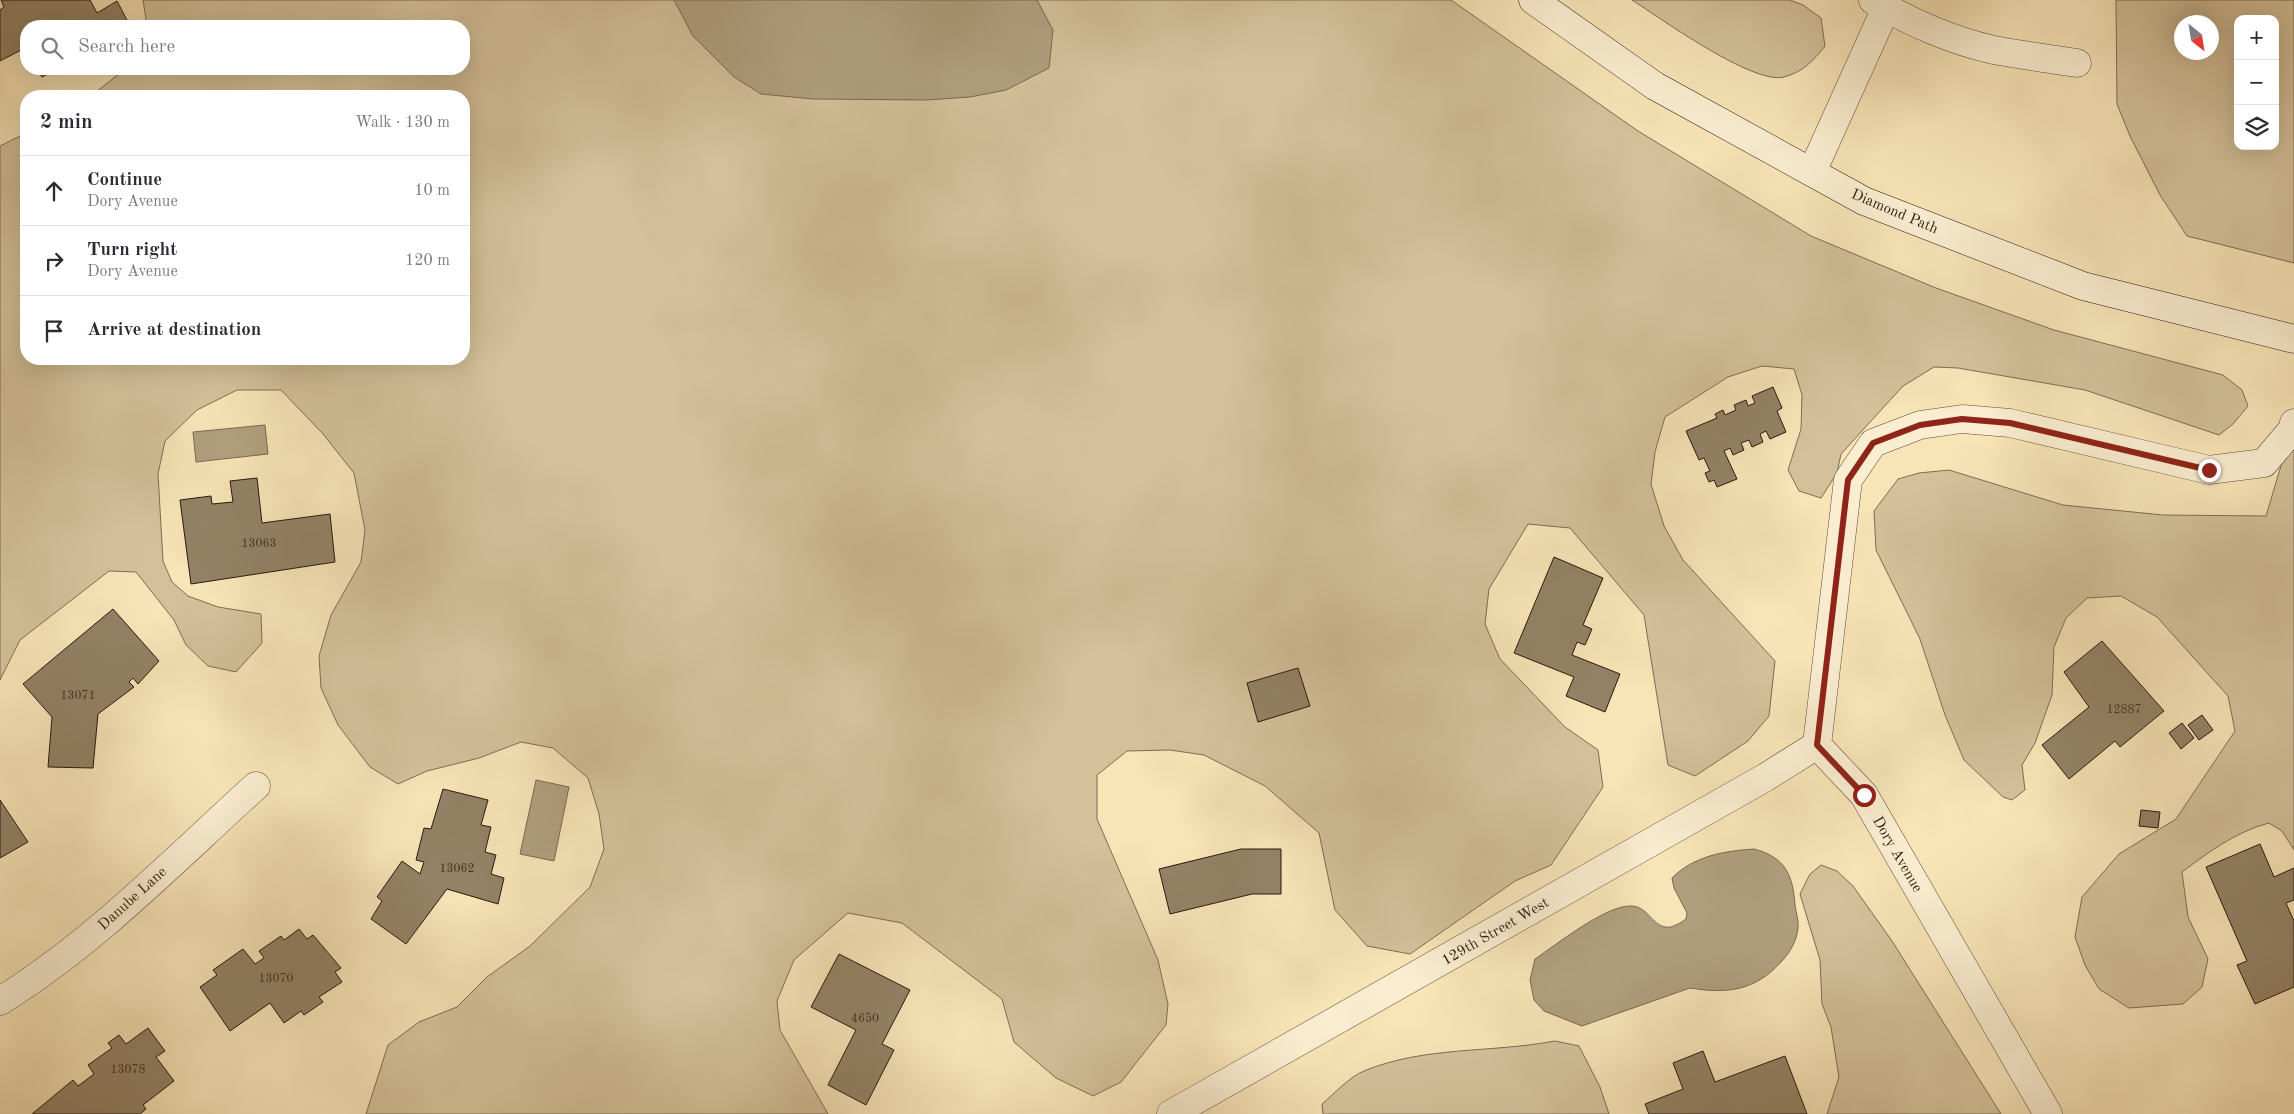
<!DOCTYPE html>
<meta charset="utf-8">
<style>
body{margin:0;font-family:"Old Standard TT",serif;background:#f7f7f7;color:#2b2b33}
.controls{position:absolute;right:15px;top:15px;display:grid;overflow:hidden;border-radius:10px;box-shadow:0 5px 20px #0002}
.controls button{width:45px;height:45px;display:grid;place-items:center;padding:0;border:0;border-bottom:1px solid #e1e1e2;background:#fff;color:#2b2b33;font:25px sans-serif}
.compass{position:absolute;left:2174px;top:15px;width:45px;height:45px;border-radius:50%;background:#fff;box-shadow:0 5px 20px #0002;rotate:150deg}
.stop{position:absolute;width:15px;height:15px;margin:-11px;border:4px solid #8f2418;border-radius:50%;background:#fff}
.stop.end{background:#8f2418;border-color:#fff;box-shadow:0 1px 5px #0008}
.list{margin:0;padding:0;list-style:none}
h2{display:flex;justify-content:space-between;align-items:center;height:65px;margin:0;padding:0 20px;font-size:21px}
h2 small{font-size:16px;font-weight:400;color:#7c7c81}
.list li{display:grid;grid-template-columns:32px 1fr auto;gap:15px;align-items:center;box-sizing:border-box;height:70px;padding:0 20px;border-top:1px solid #e1e1e2}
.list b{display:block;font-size:19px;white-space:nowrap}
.list p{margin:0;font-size:16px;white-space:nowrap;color:#7c7c81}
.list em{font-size:16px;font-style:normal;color:#7c7c81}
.icon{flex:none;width:28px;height:28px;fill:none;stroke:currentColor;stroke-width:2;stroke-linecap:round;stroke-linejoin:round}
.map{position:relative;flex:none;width:2294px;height:1114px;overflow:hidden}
.search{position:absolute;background:#fff;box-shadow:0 5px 20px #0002;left:20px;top:20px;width:450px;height:55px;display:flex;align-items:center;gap:12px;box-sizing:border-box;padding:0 18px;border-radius:20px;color:#7c7c81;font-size:19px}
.panel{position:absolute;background:#fff;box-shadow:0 5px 20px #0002;left:20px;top:90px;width:450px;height:275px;border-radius:20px}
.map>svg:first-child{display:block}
.green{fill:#d4c19a;stroke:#7e6c54;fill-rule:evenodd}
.water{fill:#b09f7e;stroke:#796952}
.building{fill:#938266;stroke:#27180f}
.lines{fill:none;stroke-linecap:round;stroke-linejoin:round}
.street-casing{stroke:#5b4b39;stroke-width:29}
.secondary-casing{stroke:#27180f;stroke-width:29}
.street{stroke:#faedd0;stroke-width:28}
.secondary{stroke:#faedd0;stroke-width:28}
.route{stroke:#8f2418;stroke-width:6}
.labels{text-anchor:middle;stroke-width:4;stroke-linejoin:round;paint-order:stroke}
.number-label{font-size:12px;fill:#423225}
.street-label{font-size:15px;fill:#27180f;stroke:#faedd0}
</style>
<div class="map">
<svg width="2294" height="1114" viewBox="0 0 2294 1114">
<rect width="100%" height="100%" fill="#f7e4b7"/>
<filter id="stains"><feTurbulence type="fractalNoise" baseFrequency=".004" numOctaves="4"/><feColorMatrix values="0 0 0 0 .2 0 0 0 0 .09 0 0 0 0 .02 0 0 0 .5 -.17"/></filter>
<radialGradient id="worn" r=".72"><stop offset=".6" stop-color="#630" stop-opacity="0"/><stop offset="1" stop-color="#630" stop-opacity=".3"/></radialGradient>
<g class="green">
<polygon points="143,0 1451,0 1638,131 1811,236 1936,288 2054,330 2223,375 2242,390 2248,406 2233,424 2219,435 2085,390 1958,368 1934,367 1903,386 1841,454 1837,473 1821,498 1799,491 1788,470 1801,429 1802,395 1794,369 1762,366 1728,377 1665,417 1655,452 1651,484 1664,526 1683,560 1775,661 1769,716 1748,741 1695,776 1668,765 1644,615 1570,528 1528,524 1489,589 1485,624 1500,659 1565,727 1598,750 1603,787 1551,865 1515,881 1410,954 1367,946 1335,910 1319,833 1265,786 1204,755 1170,750 1127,751 1097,775 1097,819 1158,960 1168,1004 1166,1025 1121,1082 1093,1096 1056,1078 1014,1042 1002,999 902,923 848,913 794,960 777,1001 780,1030 828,1114 366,1114 388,1045 419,1022 457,1007 487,977 530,946 590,887 604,849 599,814 588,778 553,748 521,742 479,758 427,771 398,784 370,767 338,725 321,688 319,656 331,615 361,562 365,530 354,473 323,434 281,390 237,390 197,410 165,441 158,474 163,561 172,582 188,596 218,607 261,614 262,643 236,672 208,666 186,645 174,620 136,572 109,571 20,640 0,680 0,146 26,133 26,359 464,359 464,96 91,96 125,69 464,69 464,26 147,26"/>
<path d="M1632,0h158l13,5 18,13 4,28c-12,15 -22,26 -41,31 -31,8 -124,-59 -152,-77z"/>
<path d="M2116,0h178v263l-107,-27 -27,-41 -30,-59 -13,-32zM2238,19h37v127h-37zM2182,22h30v30h-30z"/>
<path d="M2294,422v428l-12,-19 -13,-8c-34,9 -60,29 -87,49l6,45 20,42 -6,28 -19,17 -54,4 -30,-19 -14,-24 -10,-28 7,-40 37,-43 57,-35 59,-88 -7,-35 -71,-79 -36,-21 -34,2 -21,20 -12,29 -2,48 -17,48 -13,22 3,25 -13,10 -9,-3 -39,-37 -19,-45 -25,-76 -44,-89 -2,-39 24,-32 21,-6 30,-3 114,35 100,10 103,1z"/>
<polygon points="1821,865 1837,871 1853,886 1892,941 2001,1114 1827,1114 1839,1077 1831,1027 1822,1004 1820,960 1800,894 1810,874"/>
<path d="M1555,1041l24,5 21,41 9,27h-286l-1,-10c12,-10 27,-27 42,-33 60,-25 128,-18 191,-30z"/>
</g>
<g class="water">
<polygon points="674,0 1037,0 1053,30 1049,68 1006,90 970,97 926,100 813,99 761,94 734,77 693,36"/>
<polygon points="265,425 268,454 196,462 193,432"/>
<polygon points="536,780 569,787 554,861 520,854"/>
<path d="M1754,849c31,8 39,26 41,56 1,8 4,16 3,23 -1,13 -9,26 -17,34 -26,29 -54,32 -91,26l-108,38 -38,-15 -10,-11 -4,-20 5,-21c22,-15 69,-52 94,-53 25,-2 24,38 57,13l1,-6 -13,-25 -2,-10c22,-22 52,-27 82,-29z"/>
</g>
<g class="building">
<polygon points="1,0 90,0 97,13 117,1 130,26 26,26 26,50 25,48 0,61 0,10 4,7"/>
<polygon points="37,69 57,69 42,77"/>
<polygon points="1773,387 1782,408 1777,411 1786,432 1770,439 1766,431 1760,434 1763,442 1752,447 1749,440 1741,443 1744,450 1733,455 1730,448 1724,451 1737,479 1717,487 1714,480 1709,482 1705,473 1710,471 1704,458 1699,460 1686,431 1717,418 1715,414 1723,410 1725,415 1736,410 1734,405 1746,400 1748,406 1755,403 1752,396"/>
<polygon points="257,478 262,523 330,514 335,562 191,584 180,500 211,496 212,504 233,502 230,481"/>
<polygon points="1554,557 1603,578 1583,625 1592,629 1585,645 1577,642 1572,655 1620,674 1605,712 1566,696 1574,677 1514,653"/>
<polygon points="113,609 159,661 138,684 133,678 129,682 134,687 98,714 93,768 48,767 52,717 23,684"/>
<polygon points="2102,641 2164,711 2120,747 2115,741 2069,779 2042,745 2089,707 2064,672"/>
<polygon points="1298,668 1310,706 1258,722 1247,683"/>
<polygon points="2202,715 2213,730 2199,740 2188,725"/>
<polygon points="2182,723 2194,738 2181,749 2169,733"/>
<polygon points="443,789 488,800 481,825 491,827 485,852 496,855 491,874 504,878 498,904 447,889 406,944 371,919 382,901 377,897 402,861 420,874 424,862 416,860 424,828 431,829"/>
<polygon points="0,800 28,842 0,858"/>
<polygon points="2141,810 2160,812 2158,828 2139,826"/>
<polygon points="2260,844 2274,877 2294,868 2294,900 2286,903 2294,921 2294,987 2255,1004 2237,965 2247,961 2206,867"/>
<polygon points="1241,849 1281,849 1281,894 1252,894 1170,914 1159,869"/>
<polygon points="299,929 307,939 313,935 341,968 335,972 342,982 319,997 323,1002 304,1015 301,1011 284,1023 270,1003 230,1031 200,987 217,975 213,970 243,949 255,964 264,958 259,951 281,936 284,940"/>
<polygon points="839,954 910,990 882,1044 894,1050 866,1105 828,1085 856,1030 811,1007"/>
<polygon points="148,1028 165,1051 156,1057 174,1081 143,1105 146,1109 140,1114 32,1114 73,1080 78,1086 94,1074 88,1065 112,1048 108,1043 119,1035 126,1044"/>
<polygon points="1703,1051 1715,1082 1785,1056 1807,1114 1649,1114 1645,1104 1683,1089 1673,1063"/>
</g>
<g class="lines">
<g class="street-casing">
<g id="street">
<path d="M1873,0c36,22 80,41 121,50 27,5 55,9 83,13"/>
<polyline points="1812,172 1886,8"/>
<path d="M0,1001c94,-58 174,-141 256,-215"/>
<polyline points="1171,1114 1766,777 1817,745"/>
<polyline points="2048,1114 1864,795 1817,745 1848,480 1873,443 1920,425 1962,419 2010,423 2209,470 2264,463 2292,430 2294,423"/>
</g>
</g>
<g class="secondary-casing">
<polyline id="secondary" points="1533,0 1655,86 1864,201 2083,286 2294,339"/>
</g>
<use href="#street" class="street"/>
<use href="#secondary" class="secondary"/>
</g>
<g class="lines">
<polyline class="route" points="1864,795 1817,745 1848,480 1873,443 1920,425 1962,419 2010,423 2209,470"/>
</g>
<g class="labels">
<g class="number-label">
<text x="259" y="547">13063</text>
<text x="78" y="699">13071</text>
<text x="2124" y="713">12887</text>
<text x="457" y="872">13062</text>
<text x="276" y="982">13070</text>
<text x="865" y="1022">4650</text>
<text x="128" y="1073">13078</text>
</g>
<g class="street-label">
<text transform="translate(1895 211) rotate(23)" y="5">Diamond Path</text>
<text transform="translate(1898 854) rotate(60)" y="5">Dory Avenue</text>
<text transform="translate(132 898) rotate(-42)" y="5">Danube Lane</text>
<text transform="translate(1495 931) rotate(-30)" y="5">129th Street West</text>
</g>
</g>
<rect width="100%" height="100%" filter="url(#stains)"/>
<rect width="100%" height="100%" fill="url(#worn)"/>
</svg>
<div class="controls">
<button>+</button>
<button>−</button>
<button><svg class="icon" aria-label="layers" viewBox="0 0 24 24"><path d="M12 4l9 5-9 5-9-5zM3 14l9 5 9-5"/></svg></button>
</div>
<svg class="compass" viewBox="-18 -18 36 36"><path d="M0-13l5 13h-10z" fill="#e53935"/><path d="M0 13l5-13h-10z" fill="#7c7c81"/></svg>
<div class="stop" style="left:1864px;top:795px"></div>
<div class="stop end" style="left:2209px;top:470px"></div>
<div class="search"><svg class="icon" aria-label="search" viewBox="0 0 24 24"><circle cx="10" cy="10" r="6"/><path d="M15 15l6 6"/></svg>Search here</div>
<section class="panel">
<h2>2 min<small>Walk · 130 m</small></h2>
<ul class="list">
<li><svg class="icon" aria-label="ahead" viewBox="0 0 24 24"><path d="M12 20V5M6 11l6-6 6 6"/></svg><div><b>Continue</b><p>Dory Avenue</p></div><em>10 m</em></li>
<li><svg class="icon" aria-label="right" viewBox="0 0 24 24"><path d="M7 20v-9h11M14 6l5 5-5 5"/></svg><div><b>Turn right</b><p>Dory Avenue</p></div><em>120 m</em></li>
<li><svg class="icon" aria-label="arrive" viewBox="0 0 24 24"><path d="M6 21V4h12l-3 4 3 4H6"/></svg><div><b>Arrive at destination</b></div></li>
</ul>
</section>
</div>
